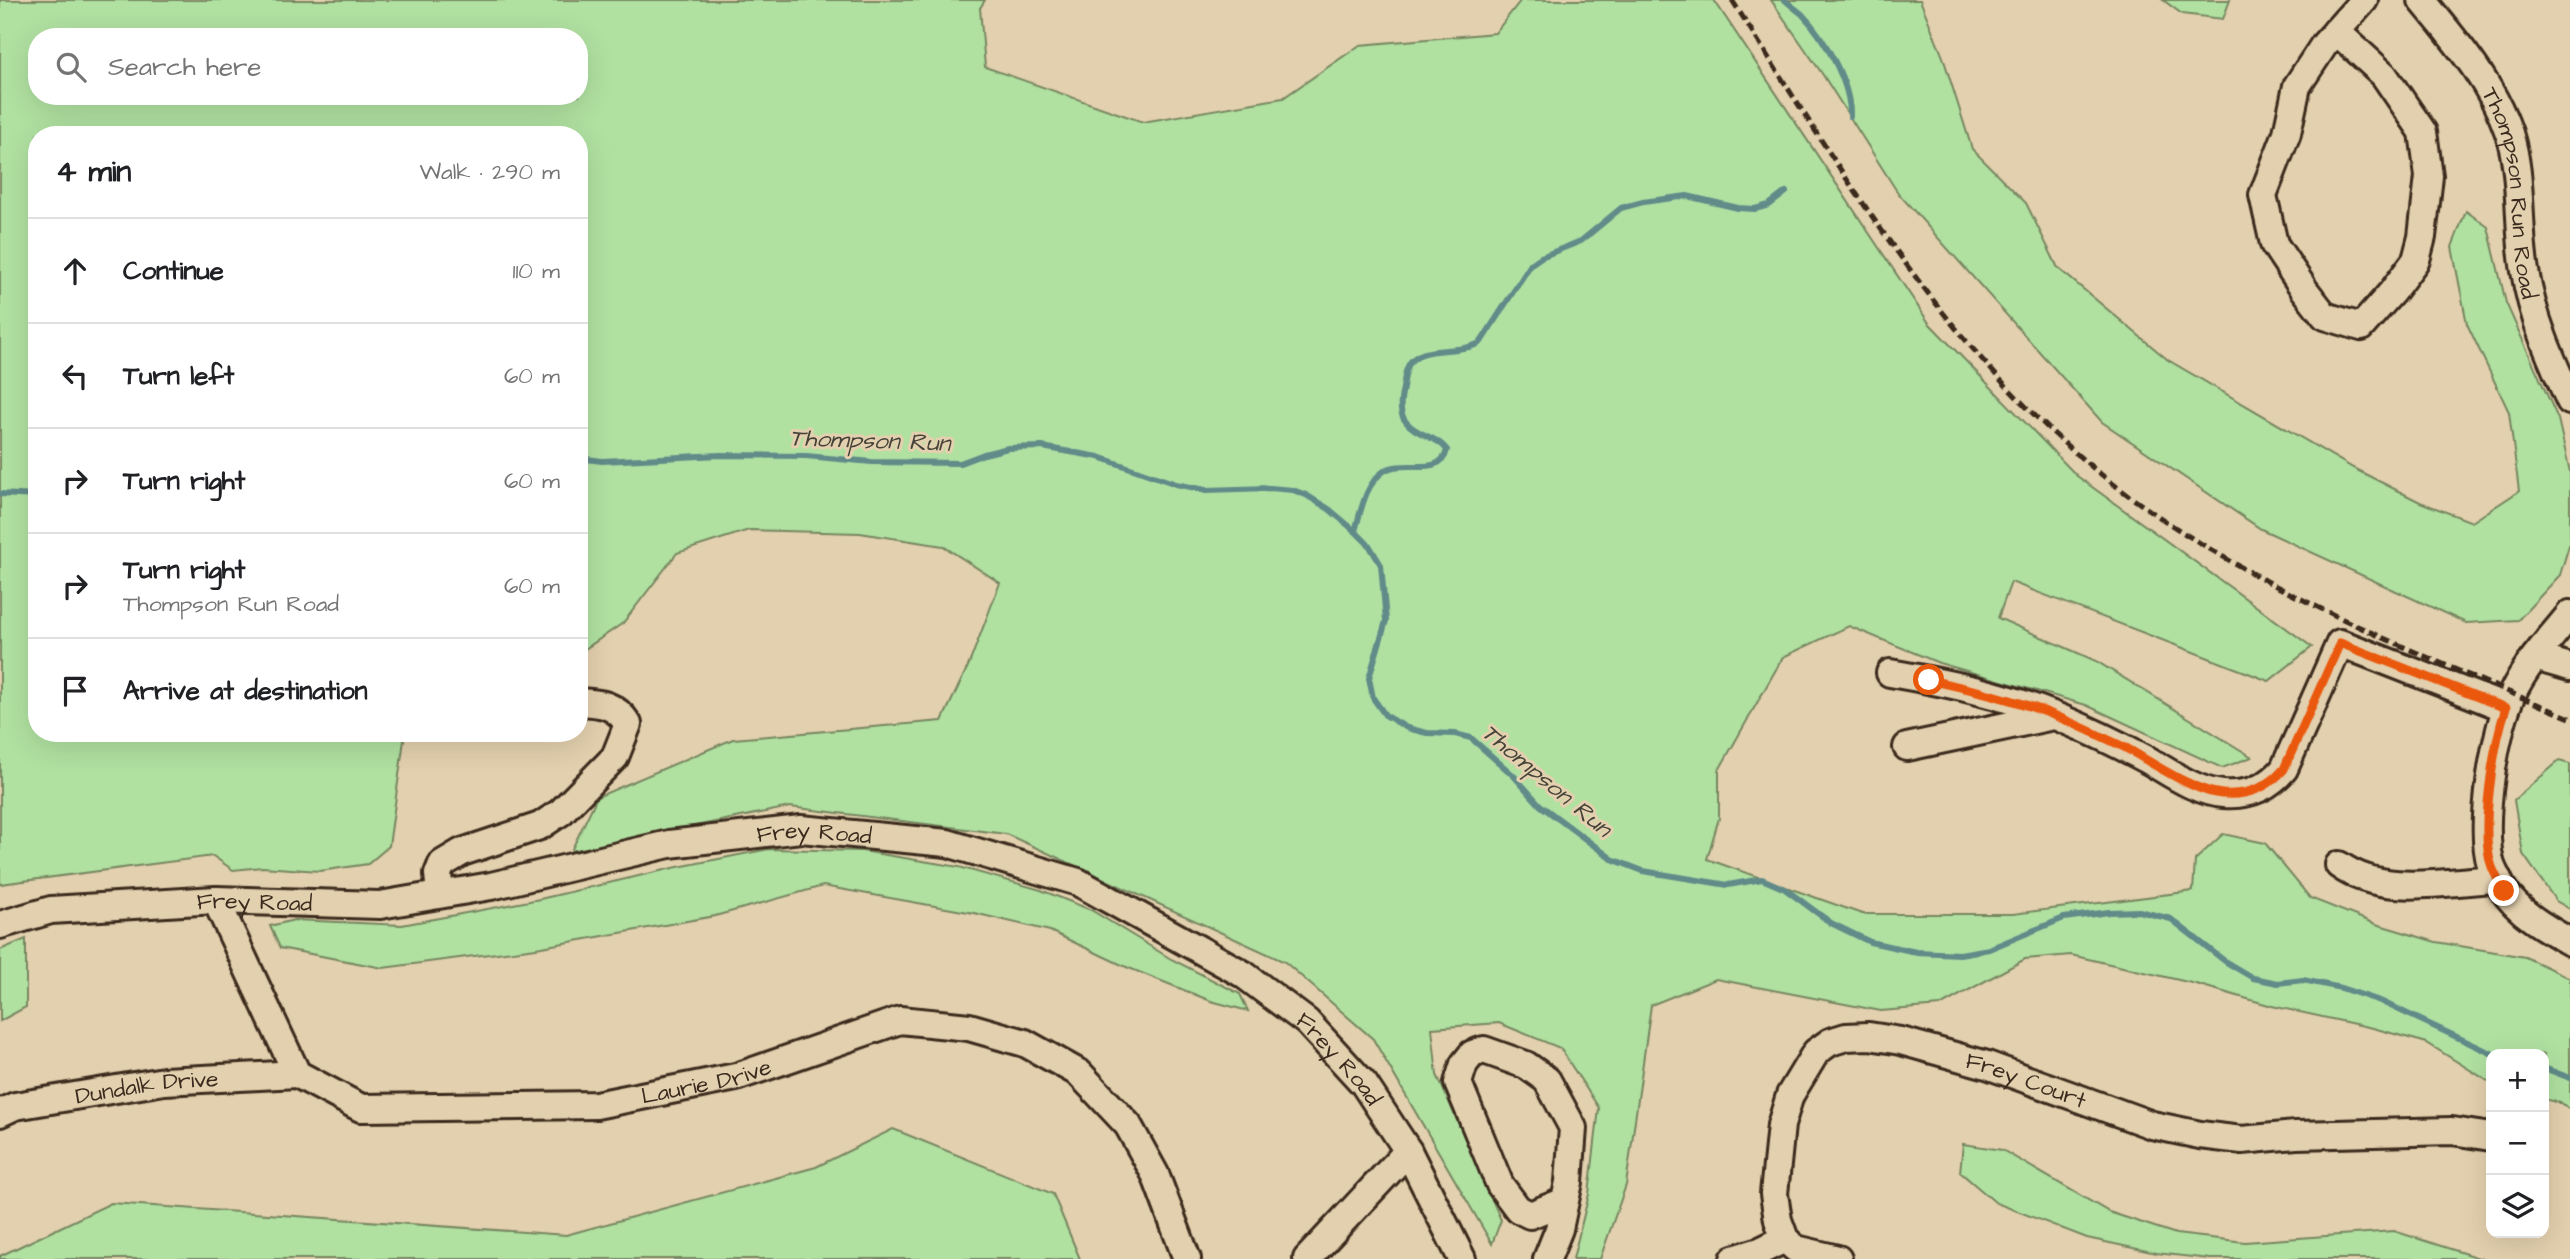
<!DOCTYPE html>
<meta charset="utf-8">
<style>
body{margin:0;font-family:"Architects Daughter",sans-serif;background:#f6f6f6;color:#202124}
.controls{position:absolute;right:21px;bottom:21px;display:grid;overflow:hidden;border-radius:14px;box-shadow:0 7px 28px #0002}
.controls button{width:63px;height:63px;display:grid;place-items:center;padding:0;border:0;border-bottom:2px solid #e0e0e0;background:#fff;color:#202124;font:35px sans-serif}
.stop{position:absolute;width:21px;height:21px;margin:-16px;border:5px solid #ea580c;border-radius:50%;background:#fff}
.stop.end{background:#ea580c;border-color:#fff;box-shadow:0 2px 7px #0008}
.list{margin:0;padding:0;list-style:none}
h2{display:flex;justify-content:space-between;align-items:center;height:91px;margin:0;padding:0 28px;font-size:30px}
h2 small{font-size:23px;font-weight:400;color:#757577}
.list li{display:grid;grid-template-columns:46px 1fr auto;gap:21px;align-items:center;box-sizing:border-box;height:105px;padding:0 28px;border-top:2px solid #e0e0e0}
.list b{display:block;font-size:26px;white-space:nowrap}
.list p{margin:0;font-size:23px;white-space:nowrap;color:#757577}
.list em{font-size:23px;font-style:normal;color:#757577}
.icon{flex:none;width:38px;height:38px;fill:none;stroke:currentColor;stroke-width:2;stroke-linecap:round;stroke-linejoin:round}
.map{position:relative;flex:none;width:2570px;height:1259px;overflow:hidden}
.search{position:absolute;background:#fff;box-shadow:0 7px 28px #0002;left:28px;top:28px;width:560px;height:77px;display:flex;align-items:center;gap:18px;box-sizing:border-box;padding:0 24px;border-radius:28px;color:#757577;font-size:26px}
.panel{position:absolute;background:#fff;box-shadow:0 7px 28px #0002;left:28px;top:126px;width:560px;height:616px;border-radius:28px}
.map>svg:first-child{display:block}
.green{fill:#b0e1a1;stroke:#768660;stroke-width:2;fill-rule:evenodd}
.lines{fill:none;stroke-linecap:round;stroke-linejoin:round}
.stream{stroke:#618b89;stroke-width:6}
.minor-casing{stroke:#3b2a1e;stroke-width:32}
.minor{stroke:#e3d0ae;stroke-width:26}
.rail{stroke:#3b2a1e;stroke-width:5;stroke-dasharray:10 5;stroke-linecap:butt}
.route{stroke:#ea580c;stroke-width:9}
.labels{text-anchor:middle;stroke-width:6;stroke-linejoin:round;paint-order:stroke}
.street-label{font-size:23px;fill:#3b2a1e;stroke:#e3d0ae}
.water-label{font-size:24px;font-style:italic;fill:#444239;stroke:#e3d0ae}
</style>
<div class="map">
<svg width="2570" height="1259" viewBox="0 0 2570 1259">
<rect width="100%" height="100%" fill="#e3d0ae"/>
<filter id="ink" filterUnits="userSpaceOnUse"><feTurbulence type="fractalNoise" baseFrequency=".0143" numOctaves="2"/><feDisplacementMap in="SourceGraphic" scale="14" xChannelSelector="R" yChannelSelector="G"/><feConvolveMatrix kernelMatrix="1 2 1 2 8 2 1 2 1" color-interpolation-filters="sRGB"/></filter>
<g filter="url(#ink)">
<g class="green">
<path d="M0,0h985l-5,8 5,59 158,55 140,-24 77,-53 135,-12 26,-33h193l215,323 148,153 235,171 -43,34 -258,-99 -13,36 98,43 156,96 -30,11 -136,-63 -147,-42 -90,-37 -66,31 -64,113v48l-12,41 155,55h151l180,-23 2,-31 28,-26 42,9 45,55 66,26 60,18 89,15 45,21v132l-10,-7 -16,-4v-45h-53v29l-64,-40 -54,-15 -101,-22 -76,-22 -125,-29 -46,4 -85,47 -59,5 -165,-32 -65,26 -25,180 -26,74h-27l16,-65 10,-86 -39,-60 -61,-25 -67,5 5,47 64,145 -9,24 -119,-205 -88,-77 -279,-128 -216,-27 -219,44 26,-54 136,-58 209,-18 27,-57 31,-81 -57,-37 -83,-13 -111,-3 -72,23 -54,70 -44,30v-518h-542v598h368l-16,113 -21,18 -48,7 -58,-4 -29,3 -20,-14 -213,28zM37,37h542v59h-542z"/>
<polygon points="1771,0 1920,0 1943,57 1972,149 2026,203 2058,268 2168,360 2353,468 2420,502 2472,522 2519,491 2509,412 2467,324 2452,247 2466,211 2488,227 2506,303 2558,419 2570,472 2570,542 2560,575 2518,620 2466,623 2261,529 2102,422 1898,193 1823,75"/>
<polygon points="2163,0 2230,0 2223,19 2182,14"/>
<polygon points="2559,761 2570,764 2570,909 2556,901 2523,854 2514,800"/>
<polygon points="769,849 862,851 959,867 1041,890 1091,910 1171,959 1240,994 1248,1011 1211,1001 1124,966 1050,931 974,913 823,886 715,916 536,948 383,968 280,948 270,926 294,920 402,925 540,899 673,868"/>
<polygon points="26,939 26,1007 0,1021 0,950"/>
<polygon points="893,1129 1053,1194 1080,1259 0,1259 0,1256 111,1203 566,1235 816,1167"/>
<polygon points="1963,1144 2002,1150 2109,1212 2176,1234 2245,1242 2394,1231 2482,1259 2210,1259 2156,1253 2087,1238 1996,1203 1960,1172"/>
</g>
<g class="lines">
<g class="stream">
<path d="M1785,0c5,5 11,9 17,14 22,23 49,69 48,102"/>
<polyline points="579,458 602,461 720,455 806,456 872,462 960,463 984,454 1008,448 1042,447 1099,457 1176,484 1206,490 1270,488 1293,490 1306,495 1329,509 1355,531 1369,545 1381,565 1386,621 1369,678 1373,698 1385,715 1407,728 1427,733 1455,734 1471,738 1513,775 1540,805 1612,859 1643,871 1728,885 1762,879 1785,889 1831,923 1870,942 1916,952 1960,954 1989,949 2064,918 2109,912 2139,911 2171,919 2226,962 2253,978 2278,983 2303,980 2341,988 2380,1001 2493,1054"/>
<polyline points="0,494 37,496"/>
<path d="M1355,531c6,-20 10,-47 29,-60 19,-13 57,7 63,-21 -10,-14 -29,-14 -40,-27 -8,-8 -7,-20 -5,-30 2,-8 2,-19 6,-27 10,-23 51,-10 73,-24l50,-78 10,-7 40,-16 40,-33 22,-6 44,-6 51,12 17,1 14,-4 17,-13"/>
<polyline points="2544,1068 2570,1078"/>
</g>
<g class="minor-casing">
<g id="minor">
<path id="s1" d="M2422,0c33,40 70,83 87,133 14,44 8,93 16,138 7,46 26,88 45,130"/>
<polyline points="2336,31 2384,75 2423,132 2429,176 2422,237 2416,260 2392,292 2361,327 2325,316 2304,289 2274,244 2263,195 2287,133 2297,86 2324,45 2364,0"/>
<path d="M2570,614c-20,25 -43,49 -57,78 -18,35 -34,135 -22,173 3,8 8,17 12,24 15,24 44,40 67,53"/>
<polyline points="2535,657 2570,667"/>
<path d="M1890,673c58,10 116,22 170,45 29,12 58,26 86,41 23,13 50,33 77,35 24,2 45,-6 61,-25l56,-126 166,65"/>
<polyline points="1907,747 2053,716"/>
<path d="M2339,865c44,32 108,16 159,14"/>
<path d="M440,894l-2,-20 4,-10 20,-12 78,-26 21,-14 54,-55 13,-33c-13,-20 -27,-21 -49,-22"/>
<path id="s2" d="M216,900l81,174 64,34 235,-3 140,-28 164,-57 69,7 56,16 54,30 49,52 27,49 32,85"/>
<path id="s3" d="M0,925l51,-15 165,-10 164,5 111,-19 178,-42 132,-15 146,14 131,39 165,92 64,48 57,62 44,67 54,108"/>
<path id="s4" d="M0,1113l15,-7 149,-25 133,-7"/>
<polyline points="1307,1259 1408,1151"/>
<polyline points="1547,1259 1559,1229 1569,1182 1573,1128 1547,1080 1526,1065 1484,1050 1472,1054 1464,1064 1458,1083 1500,1185 1518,1209 1530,1215 1565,1201"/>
<polyline points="1734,1259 1760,1251 1785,1239"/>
<path id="s5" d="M1838,1259l-42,-10 -11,-10 -7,-19 -4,-26 7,-69 9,-30 26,-43 14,-10 16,-5 23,-1 32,5 86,24 165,60 48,10 42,5 54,-5 156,-4 39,6"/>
</g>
</g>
<use href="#minor" class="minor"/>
<path class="rail" d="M1732,0c112,175 222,366 392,492 135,100 292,160 446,226"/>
</g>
</g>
<g class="lines" filter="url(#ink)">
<path class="route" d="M1929,680c45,10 91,20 134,39 21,9 42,19 63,29 25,14 69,44 96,46 25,2 46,-6 62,-25l56,-126 166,65c-12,35 -27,124 -14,159 3,8 8,16 12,24"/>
</g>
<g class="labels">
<g class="street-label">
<text dy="8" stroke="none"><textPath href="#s1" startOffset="219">Thompson Run Road</textPath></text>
<text dy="8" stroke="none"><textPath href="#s3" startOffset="824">Frey Road</textPath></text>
<text dy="8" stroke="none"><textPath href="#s3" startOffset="257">Frey Road</textPath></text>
<text dy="8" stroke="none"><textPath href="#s3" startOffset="1412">Frey Road</textPath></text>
<text dy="8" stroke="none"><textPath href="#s2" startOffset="612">Laurie Drive</textPath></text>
<text dy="8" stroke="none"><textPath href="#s5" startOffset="476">Frey Court</textPath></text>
<text dy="8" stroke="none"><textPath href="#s4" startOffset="150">Dundalk Drive</textPath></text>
</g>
<g class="water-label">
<text transform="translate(870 440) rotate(2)" y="8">Thompson Run</text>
<text transform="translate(1547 780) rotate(40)" y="8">Thompson Run</text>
</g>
</g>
</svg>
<div class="controls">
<button>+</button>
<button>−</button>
<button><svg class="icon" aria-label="layers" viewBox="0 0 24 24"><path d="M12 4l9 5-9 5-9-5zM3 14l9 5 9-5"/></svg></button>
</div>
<div class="stop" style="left:1929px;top:680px"></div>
<div class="stop end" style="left:2504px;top:891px"></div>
<div class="search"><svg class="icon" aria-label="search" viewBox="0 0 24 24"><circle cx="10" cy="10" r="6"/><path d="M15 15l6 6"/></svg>Search here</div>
<section class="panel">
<h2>4 min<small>Walk · 290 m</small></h2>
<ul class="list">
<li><svg class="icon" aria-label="ahead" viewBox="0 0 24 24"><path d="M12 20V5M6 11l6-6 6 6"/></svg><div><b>Continue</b></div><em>110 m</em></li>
<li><svg class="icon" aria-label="left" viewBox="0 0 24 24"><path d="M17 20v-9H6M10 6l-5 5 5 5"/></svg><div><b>Turn left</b></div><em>60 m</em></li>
<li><svg class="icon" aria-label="right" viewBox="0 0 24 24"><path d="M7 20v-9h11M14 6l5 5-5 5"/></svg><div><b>Turn right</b></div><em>60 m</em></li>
<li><svg class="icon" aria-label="right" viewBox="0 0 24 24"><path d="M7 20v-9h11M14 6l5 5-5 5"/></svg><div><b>Turn right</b><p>Thompson Run Road</p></div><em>60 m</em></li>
<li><svg class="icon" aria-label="arrive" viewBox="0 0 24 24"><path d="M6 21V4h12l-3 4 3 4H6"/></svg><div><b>Arrive at destination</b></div></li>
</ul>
</section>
</div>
